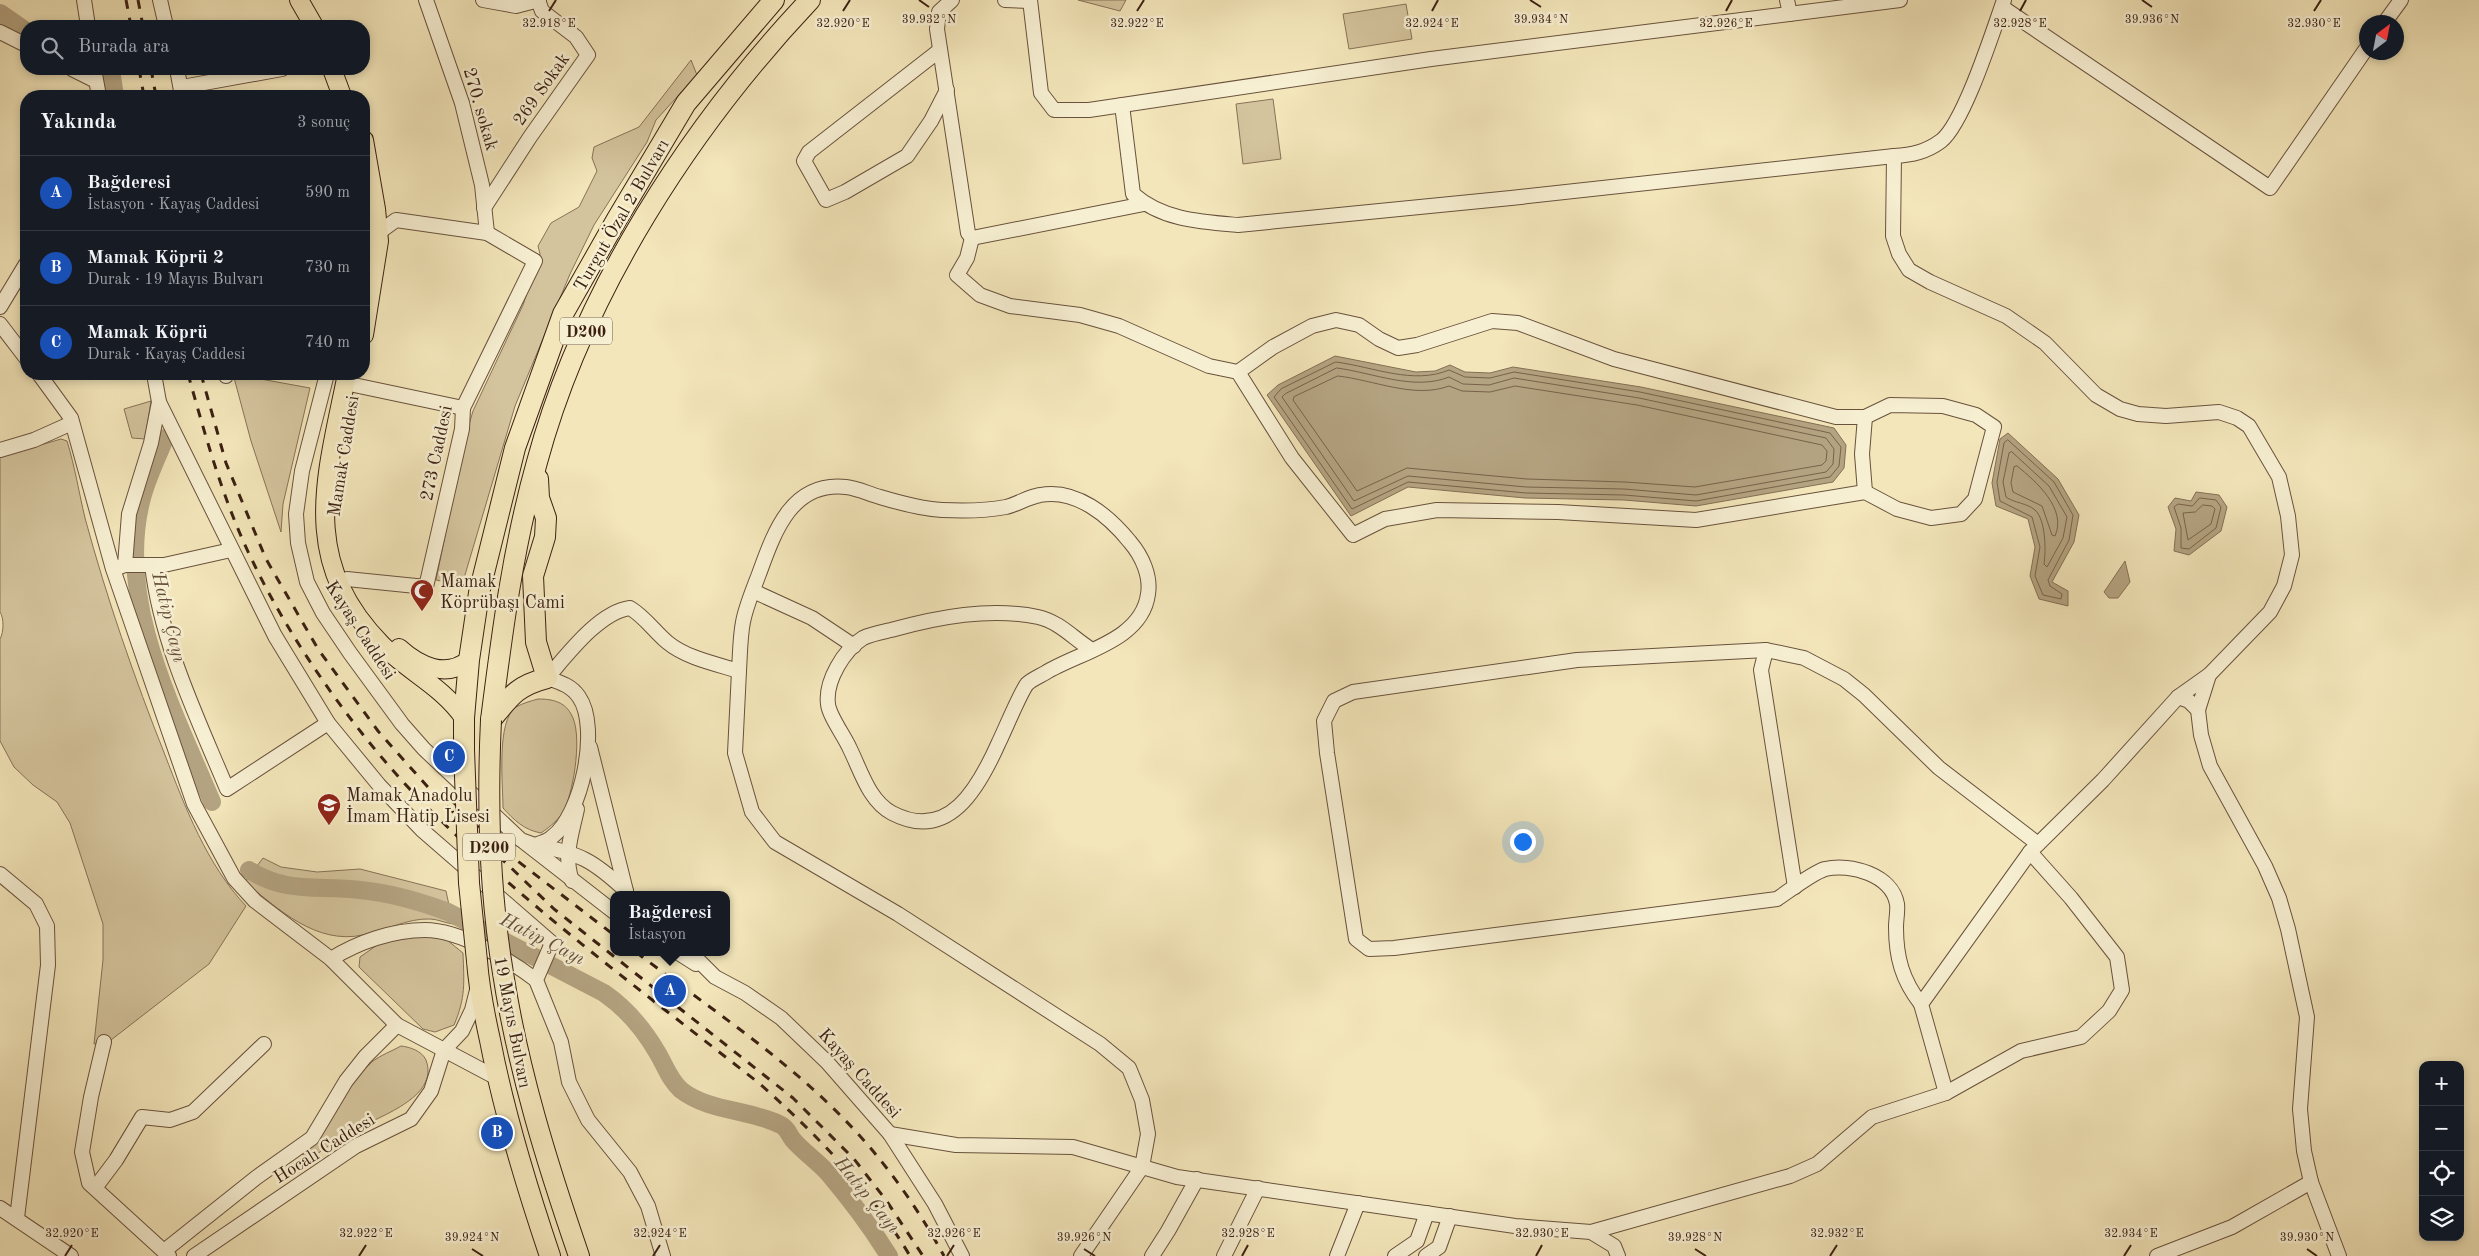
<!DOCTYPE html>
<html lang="tr">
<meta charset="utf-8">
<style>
body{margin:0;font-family:"Old Standard TT",serif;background:#242831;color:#f1f3f6}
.controls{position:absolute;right:15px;bottom:15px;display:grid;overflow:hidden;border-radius:10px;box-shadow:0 2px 8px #0003}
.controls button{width:45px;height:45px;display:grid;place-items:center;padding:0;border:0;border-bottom:1px solid #363941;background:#171b24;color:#f1f3f6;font:25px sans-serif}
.compass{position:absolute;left:2359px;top:15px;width:45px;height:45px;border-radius:50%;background:#171b24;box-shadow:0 2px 8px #0003;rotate:32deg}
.you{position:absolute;left:1522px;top:841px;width:18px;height:18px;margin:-12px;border:4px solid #fff;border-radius:50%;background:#1a73e8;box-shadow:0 0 0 8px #1a73e833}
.badge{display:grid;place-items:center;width:32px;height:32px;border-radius:50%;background:#c59692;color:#fff;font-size:16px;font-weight:700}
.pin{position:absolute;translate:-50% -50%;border:2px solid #fff;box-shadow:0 1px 5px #0006}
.popup{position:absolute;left:610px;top:891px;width:120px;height:65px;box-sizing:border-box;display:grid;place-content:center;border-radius:10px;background:#171b24;filter:drop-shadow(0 1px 4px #0005);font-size:16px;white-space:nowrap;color:#9ea1a6}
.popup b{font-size:19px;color:#f1f3f6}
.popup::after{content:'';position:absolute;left:50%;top:100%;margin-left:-10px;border:10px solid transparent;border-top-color:#171b24}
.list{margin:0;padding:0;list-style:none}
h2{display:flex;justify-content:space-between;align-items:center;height:65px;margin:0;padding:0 20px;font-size:21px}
h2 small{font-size:16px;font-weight:400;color:#9ea1a6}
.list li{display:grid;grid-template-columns:32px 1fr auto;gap:15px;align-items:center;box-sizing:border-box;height:75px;padding:0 20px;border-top:1px solid #363941}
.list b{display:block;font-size:19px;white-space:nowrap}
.list p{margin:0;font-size:16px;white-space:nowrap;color:#9ea1a6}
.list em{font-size:16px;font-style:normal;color:#9ea1a6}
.icon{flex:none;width:28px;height:28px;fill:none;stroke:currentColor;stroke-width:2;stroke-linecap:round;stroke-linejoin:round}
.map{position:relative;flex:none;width:2479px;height:1256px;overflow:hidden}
.search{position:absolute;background:#171b24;box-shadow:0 2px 8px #0003;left:20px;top:20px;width:350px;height:55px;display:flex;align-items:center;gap:12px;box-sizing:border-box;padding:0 18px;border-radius:20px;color:#9ea1a6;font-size:19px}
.panel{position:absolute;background:#171b24;box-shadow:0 2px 8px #0003;left:20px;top:90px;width:350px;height:290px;border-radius:20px}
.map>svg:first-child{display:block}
.green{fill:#d4c49d;stroke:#887258}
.water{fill:#b4a381;stroke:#846f55}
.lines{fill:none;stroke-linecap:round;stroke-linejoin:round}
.shore{stroke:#78624a;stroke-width:1}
.river{stroke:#b4a381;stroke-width:18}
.minor-casing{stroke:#69523c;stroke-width:16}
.major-casing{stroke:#3b2012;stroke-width:20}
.highway-casing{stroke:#3b2012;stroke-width:22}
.minor{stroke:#f7efd2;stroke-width:14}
.major{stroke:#f3e6ba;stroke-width:18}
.highway{stroke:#f3e6ba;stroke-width:20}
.rail{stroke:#3b2012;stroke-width:3;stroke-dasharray:9 9;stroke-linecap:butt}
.highway-bridge-casing{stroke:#3b2012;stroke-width:22;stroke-linecap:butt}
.highway-bridge{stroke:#f3e6ba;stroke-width:20}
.ticks{fill:none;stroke:#3b2012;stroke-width:2}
.labels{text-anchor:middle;stroke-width:5;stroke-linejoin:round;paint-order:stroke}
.shield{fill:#f7efd2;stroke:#735e4c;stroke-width:1}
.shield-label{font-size:16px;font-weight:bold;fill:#3b2012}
.street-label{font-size:18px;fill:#3b2012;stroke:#f7efd2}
.poi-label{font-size:18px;fill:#3b2012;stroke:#f7efd2;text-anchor:start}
.water-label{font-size:19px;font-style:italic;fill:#654e39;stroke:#f7efd2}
.ticks-label{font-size:12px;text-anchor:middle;fill:#3b2012;stroke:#f7efd2;stroke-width:5;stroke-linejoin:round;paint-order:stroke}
</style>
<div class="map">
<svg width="2479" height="1256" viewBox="0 0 2479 1256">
<rect width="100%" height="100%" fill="#f3e6ba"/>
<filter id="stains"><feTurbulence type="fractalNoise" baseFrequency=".004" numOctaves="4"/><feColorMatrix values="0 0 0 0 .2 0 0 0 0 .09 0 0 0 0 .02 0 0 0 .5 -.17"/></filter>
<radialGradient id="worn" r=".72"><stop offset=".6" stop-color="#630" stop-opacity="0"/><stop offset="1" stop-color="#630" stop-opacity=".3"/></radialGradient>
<g class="green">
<polygon points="1078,0 1126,0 1120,11"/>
<polygon points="1406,4 1412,39 1349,49 1343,14"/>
<polygon points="691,60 697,75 656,120 647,142 594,225 570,274 515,406 462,585 436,580 465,438 473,411 523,305 540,254 538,246 551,223 579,207 597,171 592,158 594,147 639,127"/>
<polygon points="1273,99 1281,159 1243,164 1236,104"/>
<polygon points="233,374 310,388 283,504 281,532 251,441"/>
<polygon points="151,401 145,439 132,438 124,409"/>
<path d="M61,439l6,2c8,26 12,52 18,77 22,81 49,159 80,237 20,52 42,110 81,151l-37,58 -98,76 -17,4 9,-84v-36l-33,-101 -13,-21 -24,-17 -19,-18 -14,-26v-102c4,-7 4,-21 0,-27v-155z"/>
<path d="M538,699c13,0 26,2 33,15 12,19 3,74 -6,94 -5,11 -14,18 -24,25 -17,-3 -27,-13 -38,-25 0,-24 -7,-87 13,-101 7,-4 15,-6 22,-8z"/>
<path d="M263,858l18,9 36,5 43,-3 86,22 7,33c-8,-1 -16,-5 -23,-5 -22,-1 -46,12 -67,16 -47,10 -85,-26 -118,-53z"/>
<path d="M427,935l20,5 16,13c1,29 3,44 -9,72l-19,7 -12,-3 -64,-62 1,-10 20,-14z"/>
<path d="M401,1046c9,1 21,5 25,14 14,38 -49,57 -74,71 -13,7 -26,17 -38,25l-7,1 -5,-3c27,-28 41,-67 71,-93 8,-6 19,-10 28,-15z"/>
</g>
<g class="water">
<polygon points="1335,356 1416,372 1435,371 1450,365 1465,372 1490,373 1513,367 1641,387 1834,428 1846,445 1844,468 1833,482 1696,506 1624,500 1525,498 1408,487 1351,516 1267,395 1278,385"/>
<polygon points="2008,433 2058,479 2079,515 2074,542 2052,582 2068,591 2068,606 2039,599 2030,576 2035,547 2028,519 1996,506 1992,483 2000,439"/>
<polygon points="2196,492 2219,495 2227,507 2221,531 2189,555 2174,551 2176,529 2168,507 2175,498 2191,501"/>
<polygon points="2125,561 2130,582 2118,598 2109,598 2104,592"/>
</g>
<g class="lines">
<g class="shore">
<path d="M1336,362c38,5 77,23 113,8l16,7 25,1 24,-6 126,20 190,41 11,14 -2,19 -9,11 -134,24 -72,-6 -98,-2 -118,-11 -56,27 -78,-112 7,-8z"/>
<path d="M1337,368c37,5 77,23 112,9l14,7 26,1 25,-7 125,20 187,40 8,11 -1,15 -7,8 -130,23 -72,-6 -98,-2 -118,-11 -54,25 -72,-104 3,-3z"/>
<path d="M1338,376c36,4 76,23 111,10l13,5 28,1 25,-6 122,19 185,40 5,6 -1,10 -4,4 -127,22 -70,-5 -98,-3 -120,-11 -50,23 -64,-91 1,-3z"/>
<polygon points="2008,440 2054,482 2073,515 2069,540 2048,580 2050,586 2062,594 2061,599 2043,595 2035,576 2040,547 2032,517 2000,501 1997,482 2004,443"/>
<path d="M2012,452l37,34 18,31 -4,21 -16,29 -3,-3c2,-13 2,-44 -9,-54 -8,-7 -21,-7 -29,-13l-3,-15 6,-29z"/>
<path d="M2017,466c20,16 50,43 38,70l-3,-1 -10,-29 -29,-14 -2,-9 3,-16z"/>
<polygon points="2200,498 2216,500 2221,507 2216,528 2189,549 2181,548 2181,528 2174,507 2178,504 2192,506"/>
<polygon points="2203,505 2212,506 2215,509 2211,524 2188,540 2183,513 2195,512"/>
</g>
<g class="river">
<polyline points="0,13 26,31"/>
<polyline points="107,69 112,76 115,96"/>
<path d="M165,438c-8,21 -19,42 -24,64 -25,101 33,209 71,300"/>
<path d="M249,870c38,24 69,15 111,20 30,3 59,11 88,22l156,81c23,16 39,35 53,59 8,13 12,27 24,38 28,22 69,19 100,35 8,4 8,12 14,17 10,11 23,20 33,31 22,26 43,54 61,83"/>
</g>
<g class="minor-casing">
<g id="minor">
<polyline points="84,0 88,26"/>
<polyline points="160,0 166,26"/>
<polyline points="426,0 462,103 482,185 487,233"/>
<polyline points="483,0 516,6 539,0"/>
<polyline points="952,0 939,12 937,29 968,233 972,238 1144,204"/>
<polyline points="1005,0 1030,1"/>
<polyline points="1030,0 1041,93 1054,110 1089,110 1431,59 1900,0"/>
<polyline points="1787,0 1790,14"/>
<polyline points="2002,7 2270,188 2366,49"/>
<polyline points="2385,22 2401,0"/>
<polyline points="0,32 26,45"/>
<polyline points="940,50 809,152 804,161 826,200 845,192 907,156 931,121 947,90"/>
<polyline points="72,69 96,81"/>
<polyline points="94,69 99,96"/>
<polyline points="177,69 182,96"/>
<polyline points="182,87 282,69"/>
<path d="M1122,105l11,89c29,26 68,28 105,31l273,-27 383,-42c18,-1 32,-4 47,-15 23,-18 52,-110 63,-141"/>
<polyline points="1894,156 1893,236 1899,254 1909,270 1930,282 2006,316 2045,343 2096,395 2120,409 2138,414 2166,416 2219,412 2237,418 2249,426 2279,477 2288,516 2292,555 2284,586 2270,612 2209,675 2178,697 2103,780 2030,852 1921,1004 1946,1093"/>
<polyline points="484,208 530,137 588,55 576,37 542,11 538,0"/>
<polyline points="972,238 967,258 957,275 980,295 1010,306 1080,315 1119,326 1209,366 1238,372 1292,458 1353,535 1385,519 1437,510 1558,512 1696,520 1865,492 1897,509 1931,518 1961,514 1975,499 1994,427 1976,415 1943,406 1890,405 1865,417 1836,417 1614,359 1518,323 1492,321 1417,345 1398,348 1379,339 1359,325 1336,320 1312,326 1273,347 1238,372"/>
<polyline points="0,307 26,264"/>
<polyline points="0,324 26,358"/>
<polyline points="39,374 71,418 113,569 194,804 234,878 255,901 331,959 397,1025 497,1078"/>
<polyline points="226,374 226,376"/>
<path d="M327,374l-25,97 -6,43 2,29 9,39 16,31 27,40 52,71 22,25 97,91 14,5c6,-2 13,-4 17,-8 30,-22 48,-110 27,-140 -8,-12 -20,-15 -32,-19 20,-23 52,-66 83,-70 15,9 24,23 37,34 19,16 49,22 72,29 1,-16 1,-34 4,-49 3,-16 10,-32 16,-48 15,-41 32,-93 87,-87 11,1 23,7 34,10 20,6 42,12 62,13 22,1 43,1 64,-3 12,-3 22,-10 34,-12 36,-7 69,21 90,47 12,14 21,34 18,52 -6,47 -69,58 -103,79 -5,3 -14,7 -18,11 -7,9 -22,46 -28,58 -20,45 -50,101 -107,71 -23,-12 -31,-42 -42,-64 -5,-12 -21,-33 -22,-45 -3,-23 16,-54 35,-66 8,-4 19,-6 28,-8 47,-13 99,-23 147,-13 22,5 36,22 54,33"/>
<polyline points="354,385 463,408"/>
<polyline points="159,402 275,636 328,723 379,785 422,830 552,943 536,980 561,1042 569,1082 588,1120 630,1172 648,1206 663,1256"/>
<polyline points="0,450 34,440 72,423"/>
<polyline points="1865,492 1862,454 1865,417"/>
<polyline points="125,565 129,514 151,443 159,402 154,374"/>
<path d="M152,565c9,78 45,152 75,224l101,-66"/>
<polyline points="117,568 125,565 164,565 231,550"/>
<polyline points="347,579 426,587 462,429 463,408 535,261 487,233 396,220 378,233"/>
<polyline points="753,591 812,618 854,646"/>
<polyline points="1766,650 1761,670 1795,887"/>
<polyline points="739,671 735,753 752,812 775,842 898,914 1100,1044 1129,1068 1142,1100 1148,1134 1142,1167 1081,1256"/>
<polyline points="2178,697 2189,701 2198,710 2201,735 2210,766 2265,866 2279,898 2288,929 2307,1017 2300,1109 2304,1151 2311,1182 2339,1256"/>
<polyline points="2198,710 2209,675"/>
<polyline points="590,747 626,891 625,895"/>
<polyline points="524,842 614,912"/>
<path d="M535,845c44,8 58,15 91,46"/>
<polyline points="0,874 36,904 47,926 48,965 17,1218"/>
<path d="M572,881c-9,-25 0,-48 5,-72"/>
<polyline points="677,952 696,964"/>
<polyline points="690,952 715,977 745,993 781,1018 827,1062 890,1134 935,1204 962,1256"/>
<path d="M331,959c27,-17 62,-29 94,-29 35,0 85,30 111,50"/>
<path d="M1921,1004c-19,-24 -25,-47 -25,-77 0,-8 2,-16 1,-23 -5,-29 -46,-41 -72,-35 -13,4 -36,22 -48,30l-383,49 -25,1 -13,-10 -29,-186 -3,-32 10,-20 19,-9 224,-32 189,-10 38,8 40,21 20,16 75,73 99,76"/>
<polyline points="104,1042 91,1097 82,1152 89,1183 169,1256"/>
<polyline points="890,1134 956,1145 1073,1147 1177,1177 1515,1226 1591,1232 1614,1246 1618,1256"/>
<polyline points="95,1188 116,1160 142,1117 170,1120 193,1112 264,1044"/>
<polyline points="0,1208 71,1256"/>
<polyline points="1591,1232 1790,1176 1817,1164 1872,1117 1946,1093 2021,1051 2081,1037 2109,1011 2122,990 2117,957 2071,898 2030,852"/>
<polyline points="164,1251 257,1177 312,1138 346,1081 365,1057 397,1025"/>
<polyline points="194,1256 356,1146 411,1119 431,1091 444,1050 462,1031 472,1010 477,990"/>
<polyline points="1152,1256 1168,1231 1197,1179"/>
<polyline points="1224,1256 1258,1188"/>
<polyline points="1337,1256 1358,1203"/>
<polyline points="1395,1256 1417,1241 1427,1213"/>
<polyline points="1426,1256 1439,1247 1450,1216"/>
<polyline points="2157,1256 2232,1227 2311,1182"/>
</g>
</g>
<g class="major-casing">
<g id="major">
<polyline points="299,0 314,26"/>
<polyline points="332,69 342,96"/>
<polyline points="364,140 376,209 379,241 364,335"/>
<polyline points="364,272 364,201"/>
<path d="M347,374c-21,104 -49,186 35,271 27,27 61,42 82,73"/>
<path d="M399,648c20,18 47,31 70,12"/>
</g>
</g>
<g class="highway-casing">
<g id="highway">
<path d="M491,720c11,-87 22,-173 46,-258 46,-170 153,-335 273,-462"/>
<path d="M491,720c19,-23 25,-34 56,-42l-11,-36 -3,-66 12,-39 1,-19 -7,-20 -1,-19"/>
<polyline points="464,750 464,718 469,660 479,593 515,448 563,314 617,219 686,103 774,0"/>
<path d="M477,961c2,27 7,52 13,79 14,73 36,145 60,216"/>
<path d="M503,973c15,97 44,190 76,283"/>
</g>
</g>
<use href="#minor" class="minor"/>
<use href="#major" class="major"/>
<use href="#highway" class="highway"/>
<g class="rail">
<polyline points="126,0 131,26"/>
<polyline points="138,0 143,26"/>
<polyline points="139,69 144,96"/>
<polyline points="151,69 156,96"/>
<path d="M188,374c18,64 36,130 66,190 40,83 106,175 171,241 103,103 221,189 335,279 57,51 111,106 150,172"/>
<polyline points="201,374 226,463 266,559 318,649 378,731 434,794 554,909 793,1098 854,1159 886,1200 923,1256"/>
<polyline points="452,801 511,856 614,935"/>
<path d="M636,952c69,53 144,102 205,164 40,40 76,90 103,140"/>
</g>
<g class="highway-bridge-casing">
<g id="highway-bridge">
<path d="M491,720c-4,86 -2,169 12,253"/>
<polyline points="464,750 469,883 477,961"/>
</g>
</g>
<use href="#highway-bridge" class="highway-bridge"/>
</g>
<path class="ticks" d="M919,0l10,7M1530,0l11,7M2142,0l10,7M549,11l7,-11M843,11l7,-11M1137,11l7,-11M1432,11l6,-11M1726,11l6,-11M2020,11l6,-11M2314,11l7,-11M472,1249l11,7M1084,1249l11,7M1695,1249l11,7M2307,1249l10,7M65,1256l7,-11M359,1256l7,-11M653,1256l7,-11M947,1256l7,-11M1242,1256l6,-11M1536,1256l6,-11M1830,1256l7,-11M2124,1256l7,-11"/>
<defs>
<g id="mosque-pin" transform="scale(1.25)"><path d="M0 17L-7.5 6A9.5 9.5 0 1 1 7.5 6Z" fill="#8f2418" stroke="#f7efd2"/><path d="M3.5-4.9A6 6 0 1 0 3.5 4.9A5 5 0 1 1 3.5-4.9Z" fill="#fff"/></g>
<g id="school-pin" transform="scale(1.25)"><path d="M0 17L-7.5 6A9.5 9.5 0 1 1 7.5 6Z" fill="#8f2418" stroke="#f7efd2"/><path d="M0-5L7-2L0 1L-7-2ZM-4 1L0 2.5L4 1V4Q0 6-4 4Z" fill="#fff"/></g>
</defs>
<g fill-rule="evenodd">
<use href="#mosque-pin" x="422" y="591"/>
<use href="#school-pin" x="329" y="805"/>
</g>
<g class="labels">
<g class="shield">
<rect x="560" y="317.5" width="52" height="27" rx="4"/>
<rect x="463" y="833.5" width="52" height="27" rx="4"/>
</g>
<g class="shield-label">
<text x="586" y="337">D200</text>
<text x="489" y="853">D200</text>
</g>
<g class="street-label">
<text transform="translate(541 89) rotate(-55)" y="6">269 Sokak</text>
<text transform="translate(481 109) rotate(74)" y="6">270. sokak</text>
<text transform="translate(621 215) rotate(-60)" y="6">Turgut Özal 2 Bulvarı</text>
<text transform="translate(436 453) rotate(-78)" y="6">273 Caddesi</text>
<text transform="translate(343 456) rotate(-81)" y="6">Mamak Caddesi</text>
<text transform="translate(361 630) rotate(57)" y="6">Kayaş Caddesi</text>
<text transform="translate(513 1022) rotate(79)" y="6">19 Mayıs Bulvarı</text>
<text transform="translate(860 1073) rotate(48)" y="6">Kayaş Caddesi</text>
<text transform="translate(324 1148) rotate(-32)" y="6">Hocalı Caddesi</text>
</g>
<g class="poi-label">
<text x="440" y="587">Mamak<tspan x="440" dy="21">Köprübaşı Cami</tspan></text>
<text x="346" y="801">Mamak Anadolu<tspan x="346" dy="21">İmam Hatip Lisesi</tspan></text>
</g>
<g class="water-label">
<text transform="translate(170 617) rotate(76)" y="7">Hatip Çayı</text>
<text transform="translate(543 938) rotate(27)" y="7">Hatip Çayı</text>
<text transform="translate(868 1194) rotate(51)" y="7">Hatip Çayı</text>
</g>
</g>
<g class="ticks-label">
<text x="929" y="23">39.932°N</text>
<text x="1541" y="23">39.934°N</text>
<text x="2152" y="23">39.936°N</text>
<text x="549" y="27">32.918°E</text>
<text x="843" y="27">32.920°E</text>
<text x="1137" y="27">32.922°E</text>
<text x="1432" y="27">32.924°E</text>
<text x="1726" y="27">32.926°E</text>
<text x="2020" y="27">32.928°E</text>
<text x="2314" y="27">32.930°E</text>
<text x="72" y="1237">32.920°E</text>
<text x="366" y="1237">32.922°E</text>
<text x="660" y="1237">32.924°E</text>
<text x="954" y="1237">32.926°E</text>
<text x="1248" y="1237">32.928°E</text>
<text x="1542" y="1237">32.930°E</text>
<text x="1837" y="1237">32.932°E</text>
<text x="2131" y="1237">32.934°E</text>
<text x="472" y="1241">39.924°N</text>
<text x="1084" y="1241">39.926°N</text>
<text x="1695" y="1241">39.928°N</text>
<text x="2307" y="1241">39.930°N</text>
</g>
<rect width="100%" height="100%" filter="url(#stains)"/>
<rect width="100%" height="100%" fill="url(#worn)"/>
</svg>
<div class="controls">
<button>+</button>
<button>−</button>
<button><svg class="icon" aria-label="locate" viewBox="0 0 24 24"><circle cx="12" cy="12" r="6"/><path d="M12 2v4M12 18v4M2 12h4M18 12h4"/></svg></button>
<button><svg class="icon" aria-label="layers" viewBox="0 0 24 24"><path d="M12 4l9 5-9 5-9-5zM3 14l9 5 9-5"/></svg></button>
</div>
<svg class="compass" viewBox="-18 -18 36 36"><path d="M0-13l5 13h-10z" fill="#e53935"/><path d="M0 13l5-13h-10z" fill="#9ea1a6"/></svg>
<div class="you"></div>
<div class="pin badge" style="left:670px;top:991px;background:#1a4fb4">A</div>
<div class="popup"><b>Bağderesi</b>İstasyon</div>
<div class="pin badge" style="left:497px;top:1133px;background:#1a4fb4">B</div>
<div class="pin badge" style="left:449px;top:757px;background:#1a4fb4">C</div>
<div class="search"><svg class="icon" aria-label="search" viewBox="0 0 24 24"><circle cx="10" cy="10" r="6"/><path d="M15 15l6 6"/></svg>Burada ara</div>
<section class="panel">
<h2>Yakında<small>3 sonuç</small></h2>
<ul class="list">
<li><span class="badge" style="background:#1a4fb4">A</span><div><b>Bağderesi</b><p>İstasyon · Kayaş Caddesi</p></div><em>590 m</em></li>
<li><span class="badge" style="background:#1a4fb4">B</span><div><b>Mamak Köprü 2</b><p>Durak · 19 Mayıs Bulvarı</p></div><em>730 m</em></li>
<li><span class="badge" style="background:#1a4fb4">C</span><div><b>Mamak Köprü</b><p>Durak · Kayaş Caddesi</p></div><em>740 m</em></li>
</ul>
</section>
</div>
